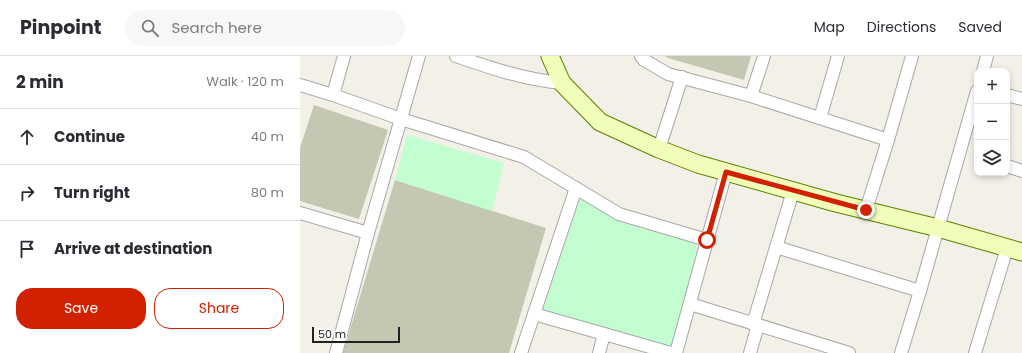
<!DOCTYPE html>
<meta charset="utf-8">
<style>
body{margin:0;font-family:Poppins,sans-serif;background:#f7f7f7;color:#2b2b33}
.controls{position:absolute;right:12px;top:12px;display:grid;overflow:hidden;border-radius:8px;box-shadow:0 2px 6px #0003}
.controls button{width:36px;height:36px;display:grid;place-items:center;padding:0;border:0;border-bottom:1px solid #e1e1e2;background:#fff;color:#2b2b33;font:20px sans-serif}
.scale{position:absolute;left:12px;bottom:10px;width:88px;box-sizing:border-box;padding-left:4px;border:2px solid #212121;border-top:0;font-size:11px;line-height:14px;white-space:nowrap;color:#212121;-webkit-text-stroke:3px #fff;paint-order:stroke}
.stop{position:absolute;width:12px;height:12px;margin:-9px;border:3px solid #d22100;border-radius:50%;background:#fff}
.stop.end{background:#d22100;border-color:#fff;box-shadow:0 1px 4px #0008}
.list{margin:0;padding:0;list-style:none}
h2{display:flex;justify-content:space-between;align-items:center;height:52px;margin:0;padding:0 16px;font-size:17px}
h2 small{font-size:13px;font-weight:400;color:#7c7c81}
.list li{display:grid;grid-template-columns:26px 1fr auto;gap:12px;align-items:center;box-sizing:border-box;height:56px;padding:0 16px;border-top:1px solid #e1e1e2}
.list b{display:block;font-size:15px;white-space:nowrap}
.list em{font-size:13px;font-style:normal;color:#7c7c81}
.actions{display:flex;gap:8px;padding:12px 16px}
.actions a{flex:1;padding:9px 0;border:1px solid #d22100;border-radius:16px;text-align:center;font-size:14px;color:#d22100}
.actions .main{background:#d22100;color:#fff}
.icon{flex:none;width:22px;height:22px;fill:none;stroke:currentColor;stroke-width:2;stroke-linecap:round;stroke-linejoin:round}
.map{position:relative;flex:none;width:722px;height:297px;overflow:hidden}
header{display:flex;align-items:center;gap:24px;box-sizing:border-box;height:56px;padding:0 20px;background:#fff;border-bottom:1px solid #e1e1e2}
header strong{font-size:19px}
nav{display:flex;gap:22px;margin-inline-start:auto;font-size:14px}
.search{width:280px;height:36px;background:#f7f7f7;display:flex;align-items:center;gap:10px;box-sizing:border-box;padding:0 14px;border-radius:22px;color:#7c7c81;font-size:15px}
main{display:flex}
aside{flex:1;background:#fff}
.map>svg:first-child{display:block}
.construction{fill:#c4c8b2}
.park{fill:#c3fed1}
.lines{fill:none;stroke-linecap:round;stroke-linejoin:round}
.street-casing{stroke:#a8a8a8;stroke-width:14}
.secondary-casing{stroke:#5e8000;stroke-width:19}
.street{stroke:#fff;stroke-width:12}
.secondary{stroke:#f0feb9;stroke-width:17}
.route{stroke:#d22100;stroke-width:5}
</style>
<header>
<strong>Pinpoint</strong>
<div class="search"><svg class="icon" aria-label="search" viewBox="0 0 24 24"><circle cx="10" cy="10" r="6"/><path d="M15 15l6 6"/></svg>Search here</div>
<nav><a>Map</a><a>Directions</a><a>Saved</a></nav>
</header>
<main>
<aside>
<h2>2 min<small>Walk · 120 m</small></h2>
<ul class="list">
<li><svg class="icon" aria-label="ahead" viewBox="0 0 24 24"><path d="M12 20V5M6 11l6-6 6 6"/></svg><div><b>Continue</b></div><em>40 m</em></li>
<li><svg class="icon" aria-label="right" viewBox="0 0 24 24"><path d="M7 20v-9h11M14 6l5 5-5 5"/></svg><div><b>Turn right</b></div><em>80 m</em></li>
<li><svg class="icon" aria-label="arrive" viewBox="0 0 24 24"><path d="M6 21V4h12l-3 4 3 4H6"/></svg><div><b>Arrive at destination</b></div></li>
</ul>
<div class="actions"><a class="main">Save</a><a>Share</a></div>
</aside>
<div class="map">
<svg width="722" height="297" viewBox="0 0 722 297">
<rect width="100%" height="100%" fill="#f2f0e7"/>
<g class="construction">
<polygon points="365,0 451,0 444,24 368,2"/>
<polygon points="14,49 88,74 59,163 0,145 0,92"/>
<polygon points="95,124 246,172 209,297 43,297"/>
</g>
<g class="park">
<polygon points="107,79 204,107 192,155 95,124"/>
<polygon points="279,140 395,186 397,192 375,290 367,293 244,257 241,248"/>
</g>
<g class="lines">
<g class="street-casing">
<g id="street">
<path d="M156,0c34,12 70,24 106,27"/>
<polyline points="341,0 344,4 368,18 451,40 588,84"/>
<polyline points="683,15 687,0"/>
<polyline points="0,29 33,39 101,63 224,101 319,158 407,184"/>
<polyline points="33,39 44,0"/>
<polyline points="707,39 722,43"/>
<polyline points="451,40 464,0"/>
<polyline points="520,62 538,0"/>
<polyline points="359,93 382,21"/>
<polyline points="707,110 722,115"/>
<polyline points="566,154 588,84 612,0"/>
<polyline points="0,157 68,177"/>
<polyline points="476,191 620,235"/>
<polyline points="390,248 549,297"/>
<polyline points="234,258 371,297"/>
<polyline points="453,268 493,135"/>
<polyline points="36,297 68,177 119,0"/>
<polyline points="221,297 276,132"/>
<polyline points="299,297 304,278"/>
<polyline points="376,297 426,116"/>
<polyline points="450,297 458,269"/>
<polyline points="601,297 620,235 677,35"/>
<polyline points="675,297 707,192"/>
</g>
</g>
<g class="secondary-casing">
<polyline id="secondary" points="250,0 262,27 300,66 359,93 398,108 536,147 638,172 722,196"/>
</g>
<use href="#street" class="street"/>
<use href="#secondary" class="secondary"/>
</g>
<g class="lines">
<polyline class="route" points="407,184 426,116 566,154"/>
</g>
</svg>
<div class="controls">
<button>+</button>
<button>−</button>
<button><svg class="icon" aria-label="layers" viewBox="0 0 24 24"><path d="M12 4l9 5-9 5-9-5zM3 14l9 5 9-5"/></svg></button>
</div>
<div class="scale">50 m</div>
<div class="stop" style="left:407px;top:184px"></div>
<div class="stop end" style="left:566px;top:154px"></div>
</div>
</main>
